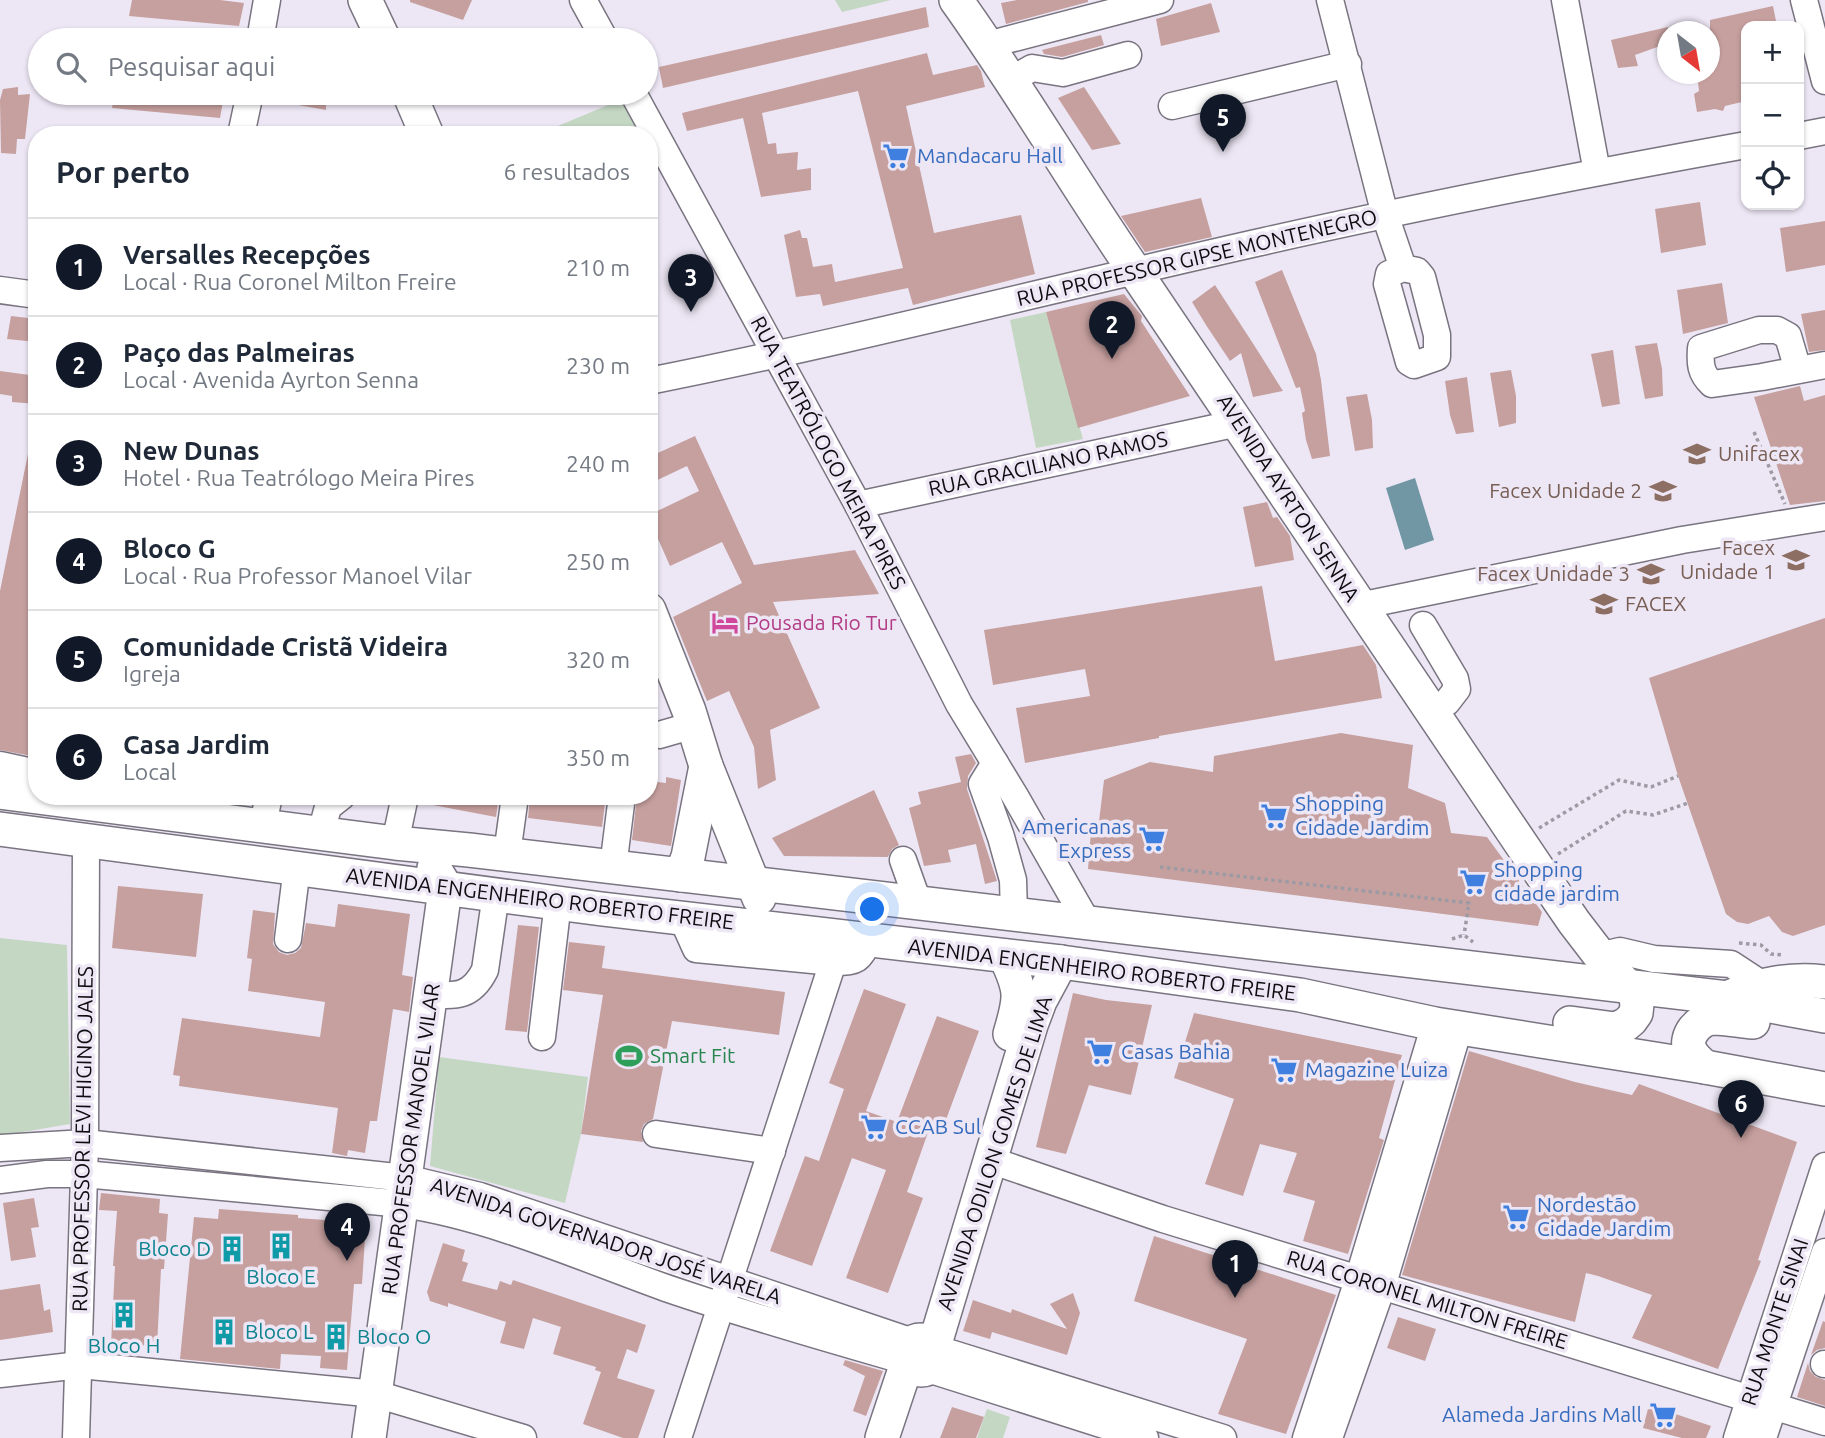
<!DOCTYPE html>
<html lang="pt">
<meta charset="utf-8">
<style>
body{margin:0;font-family:Ubuntu,sans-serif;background:#f2f2f3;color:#1f2937}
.controls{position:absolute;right:21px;top:21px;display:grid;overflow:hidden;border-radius:14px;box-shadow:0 2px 5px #0004}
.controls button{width:63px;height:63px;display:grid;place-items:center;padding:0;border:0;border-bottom:2px solid #e0e1e3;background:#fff;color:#1f2937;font:35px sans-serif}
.compass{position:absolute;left:1657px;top:21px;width:63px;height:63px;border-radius:50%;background:#fff;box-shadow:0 2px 5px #0004;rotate:149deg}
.you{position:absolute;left:873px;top:910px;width:24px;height:24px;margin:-18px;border:5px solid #fff;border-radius:50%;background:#1a73e8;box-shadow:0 0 0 10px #1a73e833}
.badge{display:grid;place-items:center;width:46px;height:46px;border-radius:50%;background:#111827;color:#fff;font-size:23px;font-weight:700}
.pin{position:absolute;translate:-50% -58px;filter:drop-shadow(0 2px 4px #0008)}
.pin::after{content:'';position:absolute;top:37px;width:24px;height:21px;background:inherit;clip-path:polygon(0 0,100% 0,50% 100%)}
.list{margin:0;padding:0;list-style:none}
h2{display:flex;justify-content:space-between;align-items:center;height:91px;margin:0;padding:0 28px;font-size:30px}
h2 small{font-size:23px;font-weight:400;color:#747a83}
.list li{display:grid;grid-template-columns:46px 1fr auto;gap:21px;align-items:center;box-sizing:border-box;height:98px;padding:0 28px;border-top:2px solid #e0e1e3}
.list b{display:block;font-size:26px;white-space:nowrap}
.list p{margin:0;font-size:23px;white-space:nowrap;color:#747a83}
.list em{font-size:23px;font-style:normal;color:#747a83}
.icon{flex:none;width:38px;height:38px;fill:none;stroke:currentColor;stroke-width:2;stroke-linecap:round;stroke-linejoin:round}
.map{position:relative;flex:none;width:1825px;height:1438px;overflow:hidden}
.search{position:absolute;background:#fff;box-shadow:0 2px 5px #0004;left:28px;top:28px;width:630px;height:77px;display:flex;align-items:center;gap:18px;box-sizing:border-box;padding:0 24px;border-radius:38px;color:#747a83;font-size:26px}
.panel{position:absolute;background:#fff;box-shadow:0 2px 5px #0004;left:28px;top:126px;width:630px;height:679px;border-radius:28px}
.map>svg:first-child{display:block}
.green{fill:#c4d7c3}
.water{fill:#7297a4}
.building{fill:#c6a09f}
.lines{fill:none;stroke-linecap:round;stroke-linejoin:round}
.minor-casing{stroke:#797480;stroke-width:29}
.major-casing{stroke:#797480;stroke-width:36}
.path{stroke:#9e9aa4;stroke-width:3.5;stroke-dasharray:3.5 3.5;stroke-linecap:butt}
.minor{stroke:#fff;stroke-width:26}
.major{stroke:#fff;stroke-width:33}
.labels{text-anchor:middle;stroke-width:7;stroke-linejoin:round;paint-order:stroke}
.shop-label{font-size:21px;fill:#366cbe;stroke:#ede7f5;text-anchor:start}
.street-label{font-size:21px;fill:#0d0c10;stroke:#ede7f5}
.education-label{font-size:21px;fill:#785e54;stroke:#ede7f5;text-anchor:end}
.hotel-label{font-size:21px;fill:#b23c85;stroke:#ede7f5;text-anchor:start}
.leisure-label{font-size:21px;fill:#27864d;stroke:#ede7f5;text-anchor:start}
.culture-label{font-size:21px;fill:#0d838f;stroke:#ede7f5}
</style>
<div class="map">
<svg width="1825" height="1438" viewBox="0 0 1825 1438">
<rect width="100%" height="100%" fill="#ede7f5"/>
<g class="green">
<polygon points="835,0 891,0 842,12"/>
<polygon points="625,98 644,135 557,135 553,128"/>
<polygon points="1046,312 1083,439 1036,448 1010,320"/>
<polygon points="0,938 67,945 70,1124 0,1136"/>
<polygon points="439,1057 588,1077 581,1134 565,1203 430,1166"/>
<polygon points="987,1409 1010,1417 1003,1438 977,1438"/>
</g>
<polygon class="water" points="1415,478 1434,540 1405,550 1386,488"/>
<g class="building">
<polygon points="132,0 220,0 244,3 239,26 129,16"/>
<polygon points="410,0 472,0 463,20 410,2"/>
<polygon points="1017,0 1088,0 1088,2 1006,24 1001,3"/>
<polygon points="1211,3 1220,32 1161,46 1156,19"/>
<polygon points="1773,6 1777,26 1746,26 1746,101 1725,106 1723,111 1715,109 1697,112 1694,94 1699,91 1697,74 1710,74 1710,20"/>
<polygon points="926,7 929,27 663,88 659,67"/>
<polygon points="1668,27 1668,51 1660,46 1635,55 1638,66 1618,68 1611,40"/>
<polygon points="1101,35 1104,45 1062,57 1044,54 1042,50"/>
<polygon points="927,53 933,75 977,65 981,71 985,87 906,106 934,233 1021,215 1035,274 913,305 908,288 823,306 820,294 796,297 784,235 800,230 802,238 807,238 813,267 832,264 835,282 903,268 858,91 762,113 768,144 776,143 777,154 798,152 797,170 811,168 811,190 761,197 743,118 687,131 682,113"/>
<polygon points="18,87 18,95 30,94 25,139 17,139 16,154 1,153 0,100 3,89"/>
<polygon points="1084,87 1121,144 1092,150 1058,98"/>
<polygon points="115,93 201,93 224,96 220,118 112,108"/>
<polygon points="270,93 326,93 326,110 270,100"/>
<polygon points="1201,198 1212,237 1145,252 1121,216"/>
<polygon points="1700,202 1706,245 1661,253 1655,209"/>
<polygon points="1825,221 1825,265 1786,272 1780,228"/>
<polygon points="1282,270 1316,354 1321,380 1330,456 1312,459 1306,440 1302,413 1305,411 1300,387 1296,388 1255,282"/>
<polygon points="1722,283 1728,323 1683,334 1677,290"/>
<polygon points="1215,285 1254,345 1283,391 1253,397 1241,353 1230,361 1206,325 1192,302"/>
<polygon points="1124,294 1142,316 1141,321 1190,396 1078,428 1046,312"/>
<polygon points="1825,310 1825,350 1809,352 1801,314"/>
<polygon points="11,316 37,319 37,342 7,339"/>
<polygon points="1657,343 1662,369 1663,396 1645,399 1635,346"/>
<polygon points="1613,350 1620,404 1602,407 1591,354"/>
<polygon points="1511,370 1516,396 1516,423 1499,427 1490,373"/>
<polygon points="0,371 37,376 37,404 12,402 12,396 0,394"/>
<polygon points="1467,377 1474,432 1456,434 1450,415 1445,381"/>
<polygon points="1800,386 1804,401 1825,395 1825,501 1790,505 1754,397"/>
<polygon points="1367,394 1372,420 1373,448 1355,451 1346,397"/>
<polygon points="695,436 754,565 855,550 879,594 773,602 820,708 770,730 776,780 758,789 754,747 729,691 707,701 673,617 742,583 722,542 670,566 655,532 653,533 649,525 649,515 699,491 687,466 649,484 649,457"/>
<polygon points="30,444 37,444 37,757 0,750 0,591"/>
<polygon points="1267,502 1273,518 1277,517 1290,536 1294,560 1255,567 1243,507"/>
<polygon points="1262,586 1275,661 1363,645 1376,665 1382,698 1159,736 1159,738 1025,763 1016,708 1090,696 1085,669 993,685 984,630"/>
<polygon points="1825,618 1825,925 1793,936 1782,932 1769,916 1748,924 1737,922 1726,914 1678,776 1649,678"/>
<polygon points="1341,733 1413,745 1408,788 1445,803 1451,833 1487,837 1542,912 1538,926 1088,869 1091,831 1098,830 1104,780 1150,762 1213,772 1214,756"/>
<polygon points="971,754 976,763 968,776 967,789 997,881 985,884 976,844 948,850 951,862 924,866 909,808 921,804 918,792 961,782 955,757"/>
<polygon points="666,777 681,780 671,846 632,840 637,796 649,796 649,781 666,783"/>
<polygon points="874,790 899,845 892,849 888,857 784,856 772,838"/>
<polygon points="422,796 499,796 496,817 422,803"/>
<polygon points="530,796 606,796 602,827 528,818"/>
<polygon points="118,886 203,894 196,957 112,948"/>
<polygon points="338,904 410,914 402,975 413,977 409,1012 393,1009 377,1121 370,1121 365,1153 348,1150 347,1156 332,1153 338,1108 179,1086 180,1076 173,1075 182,1018 320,1037 325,1002 248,991 252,959 247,958 253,910 275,913 273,944 279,952 287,955 295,953 301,948 306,923 335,927"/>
<polygon points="518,925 539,927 527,1032 505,1030"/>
<polygon points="569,942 605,946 602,968 785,992 779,1035 672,1021 653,1119 644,1124 641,1131 643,1142 581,1134 603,995 563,990"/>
<polygon points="864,989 906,1004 866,1111 897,1122 937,1016 979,1031 944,1125 932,1121 907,1192 923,1198 888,1293 846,1278 886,1170 852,1158 812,1266 770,1251 805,1156 819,1161 844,1089 829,1083"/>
<polygon points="1073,993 1106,1000 1152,1005 1131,1095 1089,1085 1066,1154 1036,1147"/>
<polygon points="1194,1013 1402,1055 1379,1138 1384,1140 1348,1254 1303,1241 1315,1201 1283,1192 1297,1153 1260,1144 1243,1196 1205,1184 1234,1099 1174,1078"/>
<polygon points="1469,1051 1575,1082 1632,1095 1639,1084 1797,1142 1758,1260 1761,1261 1718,1369 1632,1338 1652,1295 1598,1276 1586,1273 1575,1322 1402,1275"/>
<polygon points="101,1193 160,1199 159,1213 168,1214 164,1269 161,1269 157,1346 111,1344 115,1266 113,1266 117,1211 99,1210"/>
<polygon points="34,1198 39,1227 31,1228 36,1257 11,1261 3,1203"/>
<polygon points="219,1209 298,1215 298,1218 366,1223 362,1284 354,1284 347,1370 320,1368 321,1356 281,1354 280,1369 180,1359 194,1217 218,1219"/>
<polygon points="1154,1236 1336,1295 1286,1434 1218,1414 1247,1339 1134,1301"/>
<polygon points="443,1243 465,1250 462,1261 468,1263 462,1281 497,1290 500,1281 511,1285 513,1280 646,1325 637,1353 627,1349 617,1378 655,1390 638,1438 623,1438 583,1424 601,1372 595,1370 596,1367 553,1354 561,1327 533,1318 524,1349 500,1343 506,1322 448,1303 448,1307 430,1301 427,1292"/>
<polygon points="40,1284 44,1311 50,1309 53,1332 0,1340 0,1290"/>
<polygon points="1073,1293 1080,1313 1067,1355 992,1332 990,1339 963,1331 973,1300 1011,1313 1012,1309 1067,1329 1050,1304"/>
<polygon points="1398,1317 1436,1329 1425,1361 1387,1348"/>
<polygon points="1823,1321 1825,1322 1825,1348 1817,1350 1811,1355"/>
<polygon points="845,1360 883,1371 866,1416 853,1411 865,1376 843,1365"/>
<polygon points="1808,1363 1810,1371 1816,1377 1825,1380 1825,1406 1797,1397"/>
<polygon points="1649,1405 1711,1426 1706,1438 1682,1438 1643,1428"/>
<polygon points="952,1407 984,1417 976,1438 940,1438"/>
</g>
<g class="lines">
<g class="minor-casing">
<g id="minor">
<polyline points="583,0 605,40"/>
<polyline points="1330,0 1385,215 1403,268 1389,274 1387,284 1409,362 1414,365 1437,357 1437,335 1422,277 1417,271 1403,268"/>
<polyline points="1565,0 1597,172"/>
<polyline points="1804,0 1825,81"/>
<polyline points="260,40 267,0"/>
<polyline points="987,45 1160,0"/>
<polyline points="1011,80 1032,68 1063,73 1128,55"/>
<polyline points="633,93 858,505 959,704 1015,796 1087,922"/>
<polyline points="1172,106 1348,64"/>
<polyline points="241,135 250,93"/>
<polyline points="1799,136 1825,131"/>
<polyline points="0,290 37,295"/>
<path d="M1798,370l-10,-34 -11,-6h-18l-58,18c-1,15 -1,25 11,36l50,-7 63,-12"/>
<path d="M649,381c207,-41 411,-94 616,-140 160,-36 320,-67 481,-96"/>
<polyline points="858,505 1238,423"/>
<polyline points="1359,606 1682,540 1825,517"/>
<polyline points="1423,625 1455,679 1457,689 1447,702 1431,713"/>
<polyline points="659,735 694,725"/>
<polyline points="995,763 982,784 1001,837 1013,880 1014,914"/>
<polyline points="0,765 37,773"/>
<polyline points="263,824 269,796"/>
<polyline points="321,833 328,807 342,796"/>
<polyline points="395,843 405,796"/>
<polyline points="507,854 515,796"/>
<polyline points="903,860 918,902"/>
<polyline points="613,867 622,796"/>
<path d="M682,918l14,31 137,13c23,-1 25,1 35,-21"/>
<polyline points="288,939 297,867"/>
<polyline points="1599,956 1620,951 1654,959 1731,964 1763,985"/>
<path d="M430,994c27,3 42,2 55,-24l11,-76"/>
<polyline points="542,1037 558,902"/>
<polyline points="656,1134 772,1151"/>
<polyline points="0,1148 85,1143 405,1178 480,1196 913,1342"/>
<polyline points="990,1160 1163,1219 1825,1422"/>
<path d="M0,1180l47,-6h37l319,30c90,14 177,53 263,84 79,27 160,50 240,73"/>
<polyline points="934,1348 1223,1438"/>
<polyline points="1824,1364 1825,1364"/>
<polyline points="928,1369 1145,1438"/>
<polyline points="0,1374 80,1365 376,1394 523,1438"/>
<polyline points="76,1438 85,1143 86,840"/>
<polyline points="678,1438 833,962"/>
<polyline points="1306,1438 1358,1280 1435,1024"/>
<polyline points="1329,1438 1382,1287 1459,1028"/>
<polyline points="1737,1438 1825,1166"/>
<polyline points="1763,1438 1825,1252"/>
</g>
</g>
<g class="major-casing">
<g id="major">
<polyline points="365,0 384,40"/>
<path d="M956,0c63,88 117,181 178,270 147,218 292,436 440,652l33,43 28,29 2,10 -1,9 -5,7 -6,5 -10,4 -45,-6"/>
<polyline points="409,93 427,135"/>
<polyline points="649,610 689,711 706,766 759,898"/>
<polyline points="0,792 395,843 469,850 1727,998 1825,1016"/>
<polyline points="0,829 602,909 1061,962 1300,995 1435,1024 1705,1067 1825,1089"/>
<polyline points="681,875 688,857 706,766"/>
<path d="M1005,956c17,35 16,41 5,78"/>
<path d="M1729,997c32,-13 61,-19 96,-15"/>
<path d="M1705,1067c-6,-5 -12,-10 -15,-17 -6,-14 9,-31 23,-32 13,0 27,3 40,4"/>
<circle cx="921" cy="1355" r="15"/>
<polyline points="934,1347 1031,1025 1040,1001 1061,962"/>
<polyline points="369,1438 443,904 445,886 434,868"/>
<polyline points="882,1438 907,1363"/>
</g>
</g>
<g class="path">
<polyline points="1754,432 1785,504"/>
<polyline points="1539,828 1619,780 1651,787 1678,776"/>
<polyline points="1558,854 1626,811 1653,815 1688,803"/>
<polyline points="1160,867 1469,903 1464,935"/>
<polyline points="1452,939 1464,935 1473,942"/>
<polyline points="1739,943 1761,945 1771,954 1784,955"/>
</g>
<use href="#minor" class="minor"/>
<use href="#major" class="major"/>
</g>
<defs>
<g id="supermarket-bare" transform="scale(2.1)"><path d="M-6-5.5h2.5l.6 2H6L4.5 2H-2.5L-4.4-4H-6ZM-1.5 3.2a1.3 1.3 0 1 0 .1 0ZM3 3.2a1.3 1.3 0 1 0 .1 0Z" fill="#3f7fe0" stroke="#ede7f5" stroke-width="2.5" paint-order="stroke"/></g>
<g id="university-bare" transform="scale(2.1)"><path d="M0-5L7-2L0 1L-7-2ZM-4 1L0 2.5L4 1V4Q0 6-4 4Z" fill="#8d6e63" stroke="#ede7f5" stroke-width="2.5" paint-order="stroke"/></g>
<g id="school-bare" transform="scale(2.1)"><path d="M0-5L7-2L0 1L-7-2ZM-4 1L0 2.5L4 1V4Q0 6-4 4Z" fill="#8d6e63" stroke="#ede7f5" stroke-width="2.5" paint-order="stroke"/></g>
<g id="hotel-bare" transform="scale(2.1)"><path d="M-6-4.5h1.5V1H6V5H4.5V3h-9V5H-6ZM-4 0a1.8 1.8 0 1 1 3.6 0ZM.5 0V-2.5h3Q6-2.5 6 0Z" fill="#d1479c" stroke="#ede7f5" stroke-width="2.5" paint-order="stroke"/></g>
<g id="stadium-bare" transform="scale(2.1)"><path d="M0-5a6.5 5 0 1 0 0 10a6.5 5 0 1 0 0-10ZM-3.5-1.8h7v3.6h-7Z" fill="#2e9e5b" stroke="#ede7f5" stroke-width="2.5" paint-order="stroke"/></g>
<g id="building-bare" transform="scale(2.1)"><path d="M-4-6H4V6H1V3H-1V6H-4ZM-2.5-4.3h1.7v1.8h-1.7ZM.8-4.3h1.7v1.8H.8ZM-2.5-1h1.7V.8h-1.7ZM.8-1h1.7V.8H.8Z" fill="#0f9aa8" stroke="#ede7f5" stroke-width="2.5" paint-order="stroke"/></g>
</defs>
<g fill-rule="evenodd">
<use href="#supermarket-bare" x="896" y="156"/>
<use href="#university-bare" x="1697" y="454"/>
<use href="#school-bare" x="1663" y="491"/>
<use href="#school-bare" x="1796" y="560"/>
<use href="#school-bare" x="1651" y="574"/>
<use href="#school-bare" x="1604" y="604"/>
<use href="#hotel-bare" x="725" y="623"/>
<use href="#supermarket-bare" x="1274" y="816"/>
<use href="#supermarket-bare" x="1152" y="839"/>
<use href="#supermarket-bare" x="1473" y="882"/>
<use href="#supermarket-bare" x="1100" y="1052"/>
<use href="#stadium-bare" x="629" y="1056"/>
<use href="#supermarket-bare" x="1284" y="1070"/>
<use href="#supermarket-bare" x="874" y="1127"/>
<use href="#supermarket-bare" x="1516" y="1217"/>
<use href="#building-bare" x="281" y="1246"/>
<use href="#building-bare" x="232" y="1249"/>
<use href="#building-bare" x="124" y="1315"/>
<use href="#building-bare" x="224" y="1332"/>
<use href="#building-bare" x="336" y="1337"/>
<use href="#supermarket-bare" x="1663" y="1415"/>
</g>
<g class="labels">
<g class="shop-label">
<text x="917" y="163">Mandacaru Hall</text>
<text x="1295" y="811">Shopping<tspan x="1295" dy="24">Cidade Jardim</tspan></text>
<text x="1131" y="834" text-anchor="end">Americanas<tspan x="1131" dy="24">Express</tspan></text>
<text x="1494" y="877">Shopping<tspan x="1494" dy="24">cidade jardim</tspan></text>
<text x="1121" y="1059">Casas Bahia</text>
<text x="1305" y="1077">Magazine Luiza</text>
<text x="895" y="1134">CCAB Sul</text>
<text x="1537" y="1212">Nordestão<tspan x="1537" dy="24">Cidade Jardim</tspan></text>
<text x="1642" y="1422" text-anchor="end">Alameda Jardins Mall</text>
</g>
<g class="street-label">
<text transform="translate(1197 258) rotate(-13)" y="7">RUA PROFESSOR GIPSE MONTENEGRO</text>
<text transform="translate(828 453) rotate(62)" y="7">RUA TEATRÓLOGO MEIRA PIRES</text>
<text transform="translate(1048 464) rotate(-12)" y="7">RUA GRACILIANO RAMOS</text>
<text transform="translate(1288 498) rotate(57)" y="7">AVENIDA AYRTON SENNA</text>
<text transform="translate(540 899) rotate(7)" y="7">AVENIDA ENGENHEIRO ROBERTO FREIRE</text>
<text transform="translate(1102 970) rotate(7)" y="7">AVENIDA ENGENHEIRO ROBERTO FREIRE</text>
<text transform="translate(83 1139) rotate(-89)" y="7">RUA PROFESSOR LEVI HIGINO JALES</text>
<text transform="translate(411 1139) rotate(-82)" y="7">RUA PROFESSOR MANOEL VILAR</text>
<text transform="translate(995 1153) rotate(-72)" y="7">AVENIDA ODILON GOMES DE LIMA</text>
<text transform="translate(606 1241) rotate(18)" y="7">AVENIDA GOVERNADOR JOSÉ VARELA</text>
<text transform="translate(1427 1300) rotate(17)" y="7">RUA CORONEL MILTON FREIRE</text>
<text transform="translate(1775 1322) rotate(-72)" y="7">RUA MONTE SINAI</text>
</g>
<g class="education-label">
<text x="1718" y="461" text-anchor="start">Unifacex</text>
<text x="1642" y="498">Facex Unidade 2</text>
<text x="1775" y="555">Facex<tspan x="1775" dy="24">Unidade 1</tspan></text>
<text x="1630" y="581">Facex Unidade 3</text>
<text x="1625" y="611" text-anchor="start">FACEX</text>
</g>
<g class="hotel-label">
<text x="746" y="630">Pousada Rio Tur</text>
</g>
<g class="leisure-label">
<text x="650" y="1063">Smart Fit</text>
</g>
<g class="culture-label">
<text x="211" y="1256" text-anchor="end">Bloco D</text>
<text x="281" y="1284">Bloco E</text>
<text x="245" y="1339" text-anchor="start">Bloco L</text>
<text x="357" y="1344" text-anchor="start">Bloco O</text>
<text x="124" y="1353">Bloco H</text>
</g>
</g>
</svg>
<div class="controls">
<button>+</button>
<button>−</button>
<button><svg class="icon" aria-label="locate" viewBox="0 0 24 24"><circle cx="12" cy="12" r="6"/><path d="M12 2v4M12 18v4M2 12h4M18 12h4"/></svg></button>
</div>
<svg class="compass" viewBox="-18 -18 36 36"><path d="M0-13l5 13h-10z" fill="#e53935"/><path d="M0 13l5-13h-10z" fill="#747a83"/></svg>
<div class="you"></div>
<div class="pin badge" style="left:1235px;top:1298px">1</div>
<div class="pin badge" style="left:1112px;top:359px">2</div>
<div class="pin badge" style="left:691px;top:312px">3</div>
<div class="pin badge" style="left:347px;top:1261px">4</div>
<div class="pin badge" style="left:1223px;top:152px">5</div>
<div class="pin badge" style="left:1741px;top:1138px">6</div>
<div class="search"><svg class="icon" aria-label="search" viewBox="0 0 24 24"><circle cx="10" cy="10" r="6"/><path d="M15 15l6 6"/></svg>Pesquisar aqui</div>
<section class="panel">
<h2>Por perto<small>6 resultados</small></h2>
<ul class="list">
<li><span class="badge">1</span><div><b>Versalles Recepções</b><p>Local · Rua Coronel Milton Freire</p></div><em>210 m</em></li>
<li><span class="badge">2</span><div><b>Paço das Palmeiras</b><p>Local · Avenida Ayrton Senna</p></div><em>230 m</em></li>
<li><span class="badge">3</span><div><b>New Dunas</b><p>Hotel · Rua Teatrólogo Meira Pires</p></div><em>240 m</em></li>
<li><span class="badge">4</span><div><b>Bloco G</b><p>Local · Rua Professor Manoel Vilar</p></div><em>250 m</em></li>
<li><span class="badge">5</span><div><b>Comunidade Cristã Videira</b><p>Igreja</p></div><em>320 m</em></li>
<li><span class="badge">6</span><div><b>Casa Jardim</b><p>Local</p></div><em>350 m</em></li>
</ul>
</section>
</div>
